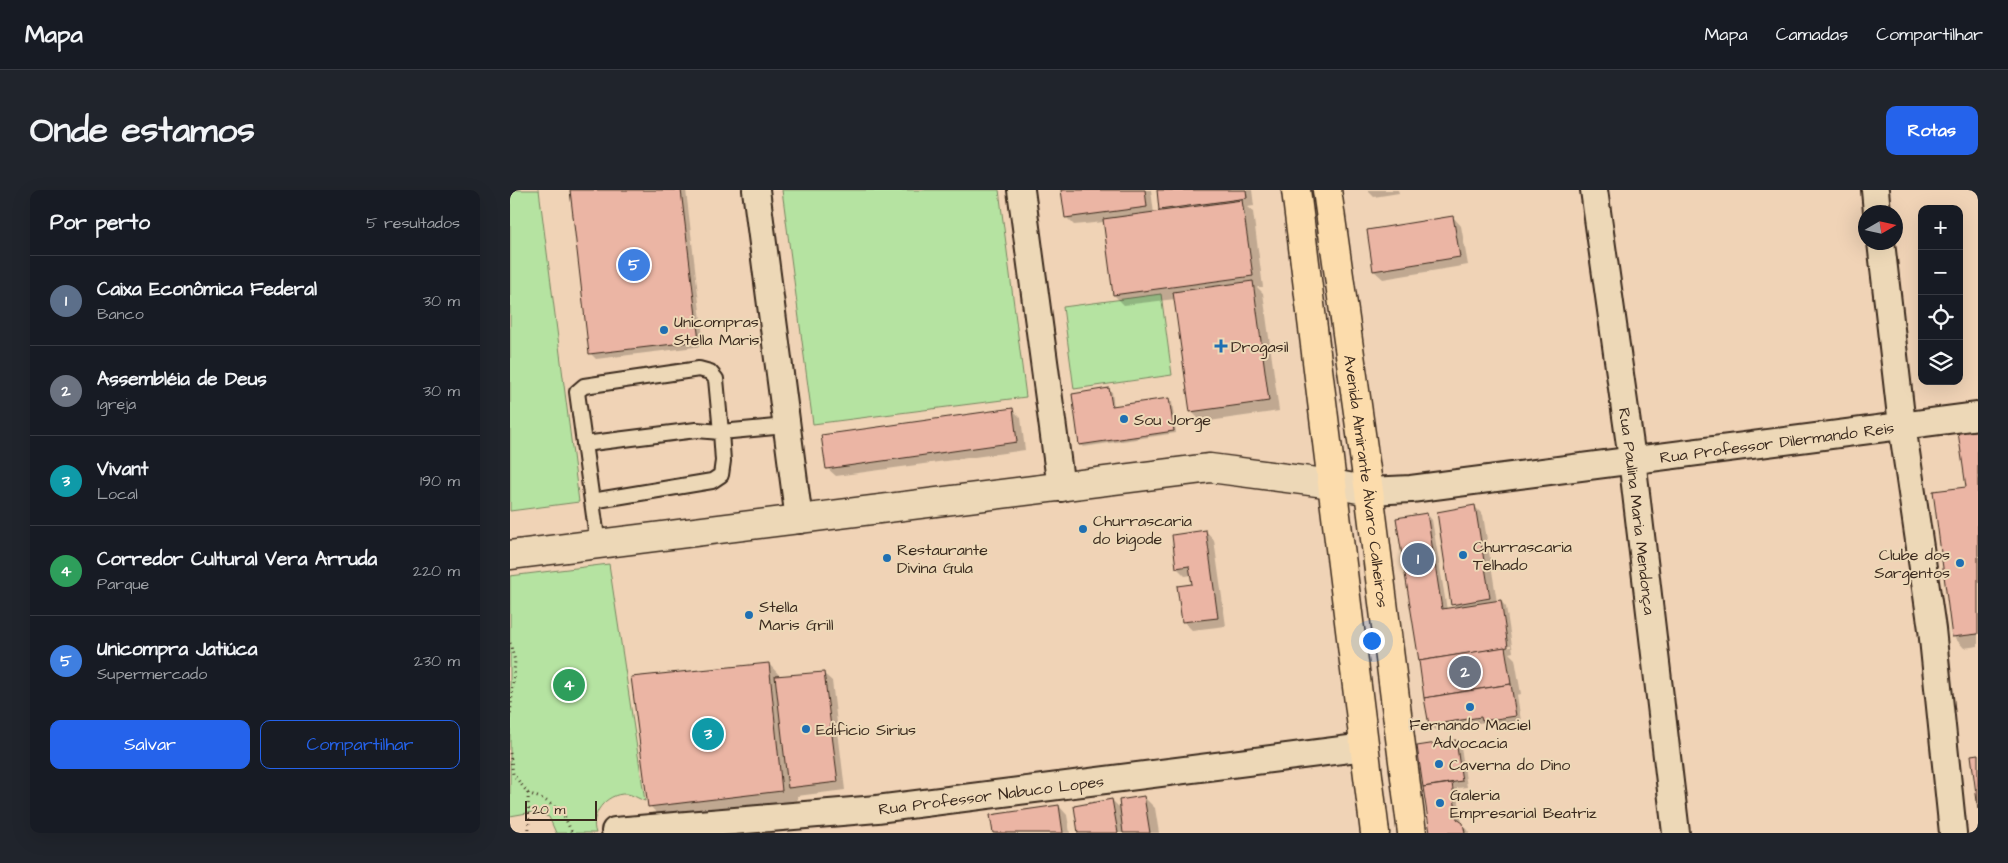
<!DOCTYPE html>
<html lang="pt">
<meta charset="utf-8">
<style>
body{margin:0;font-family:"Architects Daughter",sans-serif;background:#20242c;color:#f1f3f6}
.controls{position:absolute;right:15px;top:15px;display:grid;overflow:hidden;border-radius:10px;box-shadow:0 5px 20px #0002}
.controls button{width:45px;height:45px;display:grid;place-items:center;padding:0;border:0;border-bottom:1px solid #363941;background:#171b24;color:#f1f3f6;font:25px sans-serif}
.compass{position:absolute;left:1348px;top:15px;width:45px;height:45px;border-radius:50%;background:#171b24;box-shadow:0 5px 20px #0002;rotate:81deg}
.scale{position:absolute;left:15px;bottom:12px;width:72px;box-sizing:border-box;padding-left:5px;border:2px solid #3b2a1e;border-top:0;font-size:14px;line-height:18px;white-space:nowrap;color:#3b2a1e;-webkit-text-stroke:4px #edd8b7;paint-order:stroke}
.you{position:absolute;left:861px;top:450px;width:18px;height:18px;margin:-12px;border:4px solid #fff;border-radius:50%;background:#1a73e8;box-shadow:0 0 0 8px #1a73e833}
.badge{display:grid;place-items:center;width:32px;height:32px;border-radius:50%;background:#2563eb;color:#fff;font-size:16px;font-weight:700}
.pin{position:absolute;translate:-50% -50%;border:2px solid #fff;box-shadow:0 1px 5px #0006}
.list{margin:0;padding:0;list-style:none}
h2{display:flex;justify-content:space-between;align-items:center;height:65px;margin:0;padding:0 20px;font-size:21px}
h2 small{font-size:16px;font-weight:400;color:#9ea1a6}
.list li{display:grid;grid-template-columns:32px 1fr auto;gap:15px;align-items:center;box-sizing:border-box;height:90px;padding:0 20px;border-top:1px solid #363941}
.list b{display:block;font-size:19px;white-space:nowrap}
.list p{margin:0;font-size:16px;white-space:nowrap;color:#9ea1a6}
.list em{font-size:16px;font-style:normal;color:#9ea1a6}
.actions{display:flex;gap:10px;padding:15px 20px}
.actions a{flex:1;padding:11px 0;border:1px solid #2563eb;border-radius:10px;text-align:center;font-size:18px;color:#2563eb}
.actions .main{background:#2563eb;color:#fff}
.icon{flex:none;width:28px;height:28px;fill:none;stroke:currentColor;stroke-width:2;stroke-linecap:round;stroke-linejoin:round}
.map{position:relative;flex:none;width:1468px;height:643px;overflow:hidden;border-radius:10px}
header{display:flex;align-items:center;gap:30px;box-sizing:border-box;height:70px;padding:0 25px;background:#171b24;border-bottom:1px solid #363941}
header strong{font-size:24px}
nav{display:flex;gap:28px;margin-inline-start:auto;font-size:18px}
.intro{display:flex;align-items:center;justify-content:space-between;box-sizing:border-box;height:120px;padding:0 30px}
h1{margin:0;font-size:35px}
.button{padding:12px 22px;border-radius:10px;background:#2563eb;color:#fff;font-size:18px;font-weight:700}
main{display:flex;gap:30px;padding:0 30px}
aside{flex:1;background:#171b24;border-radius:10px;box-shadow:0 5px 20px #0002}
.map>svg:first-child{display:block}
.green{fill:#b5e3a1;stroke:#788660}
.shadow{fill:#0003;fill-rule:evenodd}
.building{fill:#ebb5a4;stroke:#3b2a1e}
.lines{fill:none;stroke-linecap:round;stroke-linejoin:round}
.lane-casing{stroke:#3b2a1e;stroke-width:18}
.street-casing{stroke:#3b2a1e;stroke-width:30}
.secondary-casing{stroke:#3b2a1e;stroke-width:31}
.primary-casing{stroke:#3b2a1e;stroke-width:31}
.path{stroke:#3b2a1e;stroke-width:3;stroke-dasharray:1 4;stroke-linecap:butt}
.lane{stroke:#edd8b7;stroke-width:14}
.street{stroke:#edd8b7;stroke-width:26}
.secondary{stroke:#edd8b7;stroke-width:28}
.primary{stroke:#fcdcac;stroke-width:28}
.poi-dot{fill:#1f6fb2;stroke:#edd8b7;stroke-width:2}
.labels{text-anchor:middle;stroke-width:4;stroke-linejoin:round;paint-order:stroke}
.poi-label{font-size:16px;fill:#3b2a1e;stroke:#edd8b7;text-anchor:start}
.street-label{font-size:16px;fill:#3b2a1e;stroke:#edd8b7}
</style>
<header>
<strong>Mapa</strong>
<nav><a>Mapa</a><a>Camadas</a><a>Compartilhar</a></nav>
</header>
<div class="intro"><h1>Onde estamos</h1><a class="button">Rotas</a></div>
<main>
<aside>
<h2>Por perto<small>5 resultados</small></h2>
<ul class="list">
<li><span class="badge" style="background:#5c6f8a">1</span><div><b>Caixa Econômica Federal</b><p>Banco</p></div><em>30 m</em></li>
<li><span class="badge" style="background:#6b7280">2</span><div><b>Assembléia de Deus</b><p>Igreja</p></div><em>30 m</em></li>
<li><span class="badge" style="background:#0f9aa8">3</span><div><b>Vivant</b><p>Local</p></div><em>190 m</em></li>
<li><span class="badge" style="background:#2e9e5b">4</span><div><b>Corredor Cultural Vera Arruda</b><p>Parque</p></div><em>220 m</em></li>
<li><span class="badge" style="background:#3f7fe0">5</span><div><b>Unicompra Jatiúca</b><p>Supermercado</p></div><em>230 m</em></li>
</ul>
<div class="actions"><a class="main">Salvar</a><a>Compartilhar</a></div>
</aside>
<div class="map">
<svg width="1468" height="643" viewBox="0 0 1468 643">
<rect width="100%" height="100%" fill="#f0d3b6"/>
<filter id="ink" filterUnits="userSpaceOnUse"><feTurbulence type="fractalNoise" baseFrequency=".02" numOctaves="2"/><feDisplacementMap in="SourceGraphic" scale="10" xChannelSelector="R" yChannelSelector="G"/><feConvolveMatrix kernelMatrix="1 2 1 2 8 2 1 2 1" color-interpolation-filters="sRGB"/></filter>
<g filter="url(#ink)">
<g class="green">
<polygon points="0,0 29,0 69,312 0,321"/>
<polygon points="272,0 489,0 516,207 303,234"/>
<polygon points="651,104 662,185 564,199 553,117"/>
<path d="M99,374l36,237c-6,-2 -13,-7 -19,-7 -20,-1 -37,21 -30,39h-40l-7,-16 -16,-5 -23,4v-240z"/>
</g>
<g class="shadow">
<polygon points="61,0 176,0 194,156 86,169 80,163"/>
<polygon points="552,0 641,0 644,24 654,22 650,19 648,0 742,0 744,16 737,17 743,22 753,97 747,97 753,103 769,221 692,232 681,221 665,109 614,115 604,105 594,32 564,35 556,27"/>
<polygon points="857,0 888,0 889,3 864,7"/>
<polygon points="943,27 951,36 958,75 873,89 864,81"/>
<polygon points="599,200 602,202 604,217 659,210 662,212 666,243 573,257 570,254"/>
<polygon points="502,219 511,228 515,260 326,286 317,278"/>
<polygon points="1468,241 1468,456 1454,458 1444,447 1425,302 1457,298"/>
<path d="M965,317l8,8 14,87 4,-1 5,6 7,45 -4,1 6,6 6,35 -4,1 4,26 -32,5 -4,-4 -49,8 -6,-5 -33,-206 30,-5 5,6 15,90 10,-2 -4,-4 -15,-91zM1001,455v2l-88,14v-2z"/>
<polygon points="696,341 704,350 716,436 682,440 673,431 683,395 682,385 675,386 667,378"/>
<polygon points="259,474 271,487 313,483 322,491 335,600 287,606 288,617 156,633 140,616"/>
<polygon points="945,552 951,557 957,597 947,598 952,634 958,640 959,643 921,643 908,557"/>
<polygon points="634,607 645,618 649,643 570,643 602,610 612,620"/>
<polygon points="549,616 557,625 560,643 484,643"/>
</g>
<g class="building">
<polygon points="60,0 171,0 189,151 79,164"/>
<polygon points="551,0 635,0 637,17 555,28"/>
<polygon points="647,0 736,0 737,8 649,20"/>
<polygon points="732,10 743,86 603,105 593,29"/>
<polygon points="943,26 950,67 863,81 857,40"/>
<polygon points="743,91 759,211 680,222 663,102"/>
<polygon points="599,198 602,216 659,208 664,241 569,255 562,204"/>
<polygon points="503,218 507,252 316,279 311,245"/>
<polygon points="1468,240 1468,444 1442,447 1423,301 1456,297 1448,242"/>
<polygon points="965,315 980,408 941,415 927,322"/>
<polygon points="917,323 932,419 991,410 998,457 909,471 886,328"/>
<polygon points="696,340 708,428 672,432 667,396 682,394 679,376 666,378 662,345"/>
<polygon points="995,457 1001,494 914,508 909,471"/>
<polygon points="259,473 272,601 138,617 121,487"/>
<polygon points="314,482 328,592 278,598 265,486"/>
<polygon points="1001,494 1006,526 972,531 971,527 919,535 914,508"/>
<polygon points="946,550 952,591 913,597 907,556"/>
<polygon points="1468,564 1468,619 1461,565"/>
<polygon points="942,593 947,629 953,633 955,643 920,643 913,597"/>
<polygon points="634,606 640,643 613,643 609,610"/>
<polygon points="602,609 608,643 568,643 564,616"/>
<polygon points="549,615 553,643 483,643 480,625"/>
</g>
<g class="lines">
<g class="lane-casing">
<g id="lane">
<polyline points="74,254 186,240 211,242 213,271 211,285 202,291 82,311"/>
<polyline points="88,355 67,202 74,196 189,179 200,182 206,189 211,242 276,236"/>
</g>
</g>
<g class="street-casing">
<g id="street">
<polyline points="246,0 289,330"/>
<polyline points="511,0 551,298"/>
<path id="s1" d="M1084,0l38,269 44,374"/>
<polyline points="1365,0 1367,22"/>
<polyline points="1371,52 1392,235 1422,439 1443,643"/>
<path id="s2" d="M859,301l42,-2 567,-73"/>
<path id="s3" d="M105,641l262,-22 488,-62"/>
</g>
</g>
<g class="secondary-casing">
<polyline id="secondary" points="0,365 700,278 823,294 859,301"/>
</g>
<g class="primary-casing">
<g id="primary">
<polyline points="786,0 865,643"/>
<path id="s4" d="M817,0l42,301 43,342"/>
</g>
</g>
<g class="path">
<polyline points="0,453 5,471 0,527"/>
<polyline points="0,563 3,584 18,603 35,610 53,623 62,643"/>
<polyline points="18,603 19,643"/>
</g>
<use href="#lane" class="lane"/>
<use href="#street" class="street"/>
<use href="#secondary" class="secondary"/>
<use href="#primary" class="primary"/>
</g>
</g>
<g class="poi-dot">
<circle cx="154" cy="140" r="5"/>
<path d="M708.5 148.5h5v5h5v5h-5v5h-5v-5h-5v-5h5z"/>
<circle cx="614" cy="229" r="5"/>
<circle cx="573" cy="339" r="5"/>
<circle cx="953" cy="365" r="5"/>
<circle cx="377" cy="368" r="5"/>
<circle cx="1450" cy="373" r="5"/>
<circle cx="239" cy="425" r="5"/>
<circle cx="960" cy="517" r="5"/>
<circle cx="296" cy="539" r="5"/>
<circle cx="929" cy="574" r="5"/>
<circle cx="930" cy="613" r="5"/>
</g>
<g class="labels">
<g class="poi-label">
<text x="164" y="137">Unicompras<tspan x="164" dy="18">Stella Maris</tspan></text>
<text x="721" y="162">Drogasil</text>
<text x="624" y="235">Sou Jorge</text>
<text x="583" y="336">Churrascaria<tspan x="583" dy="18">do bigode</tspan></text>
<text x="963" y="362">Churrascaria<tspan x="963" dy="18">Telhado</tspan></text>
<text x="387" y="365">Restaurante<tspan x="387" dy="18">Divina Gula</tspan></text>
<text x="1440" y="370" text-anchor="end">Clube dos<tspan x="1440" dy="18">Sargentos</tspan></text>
<text x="249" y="422">Stella<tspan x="249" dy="18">Maris Grill</tspan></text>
<text x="960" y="540" text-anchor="middle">Fernando Maciel<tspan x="960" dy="18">Advocacia</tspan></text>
<text x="306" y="545">Edificio Sirius</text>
<text x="939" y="580">Caverna do Dino</text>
<text x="940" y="610">Galeria<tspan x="940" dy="18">Empresarial Beatriz</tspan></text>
</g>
<g class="street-label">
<text dy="6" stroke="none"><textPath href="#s2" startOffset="411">Rua Professor Dilermando Reis</textPath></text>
<text dy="6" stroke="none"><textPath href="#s4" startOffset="294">Avenida Almirante Álvaro Calheiros</textPath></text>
<text dy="6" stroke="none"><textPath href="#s1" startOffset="324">Rua Paulina Maria Mendonça</textPath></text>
<text dy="6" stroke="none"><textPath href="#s3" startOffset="378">Rua Professor Nabuco Lopes</textPath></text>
</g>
</g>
</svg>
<div class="controls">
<button>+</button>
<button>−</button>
<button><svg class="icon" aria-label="locate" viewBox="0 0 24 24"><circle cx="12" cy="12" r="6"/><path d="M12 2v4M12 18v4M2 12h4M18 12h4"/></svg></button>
<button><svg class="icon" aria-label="layers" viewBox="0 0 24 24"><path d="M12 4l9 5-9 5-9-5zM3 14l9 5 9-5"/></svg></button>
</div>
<svg class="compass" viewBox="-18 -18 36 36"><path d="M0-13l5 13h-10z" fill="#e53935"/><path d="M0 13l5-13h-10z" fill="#9ea1a6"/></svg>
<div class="scale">20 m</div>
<div class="you"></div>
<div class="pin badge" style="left:908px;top:369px;background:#5c6f8a">1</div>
<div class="pin badge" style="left:955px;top:482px;background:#6b7280">2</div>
<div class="pin badge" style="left:198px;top:544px;background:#0f9aa8">3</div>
<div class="pin badge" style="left:59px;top:495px;background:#2e9e5b">4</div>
<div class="pin badge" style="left:124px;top:75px;background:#3f7fe0">5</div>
</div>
</main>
